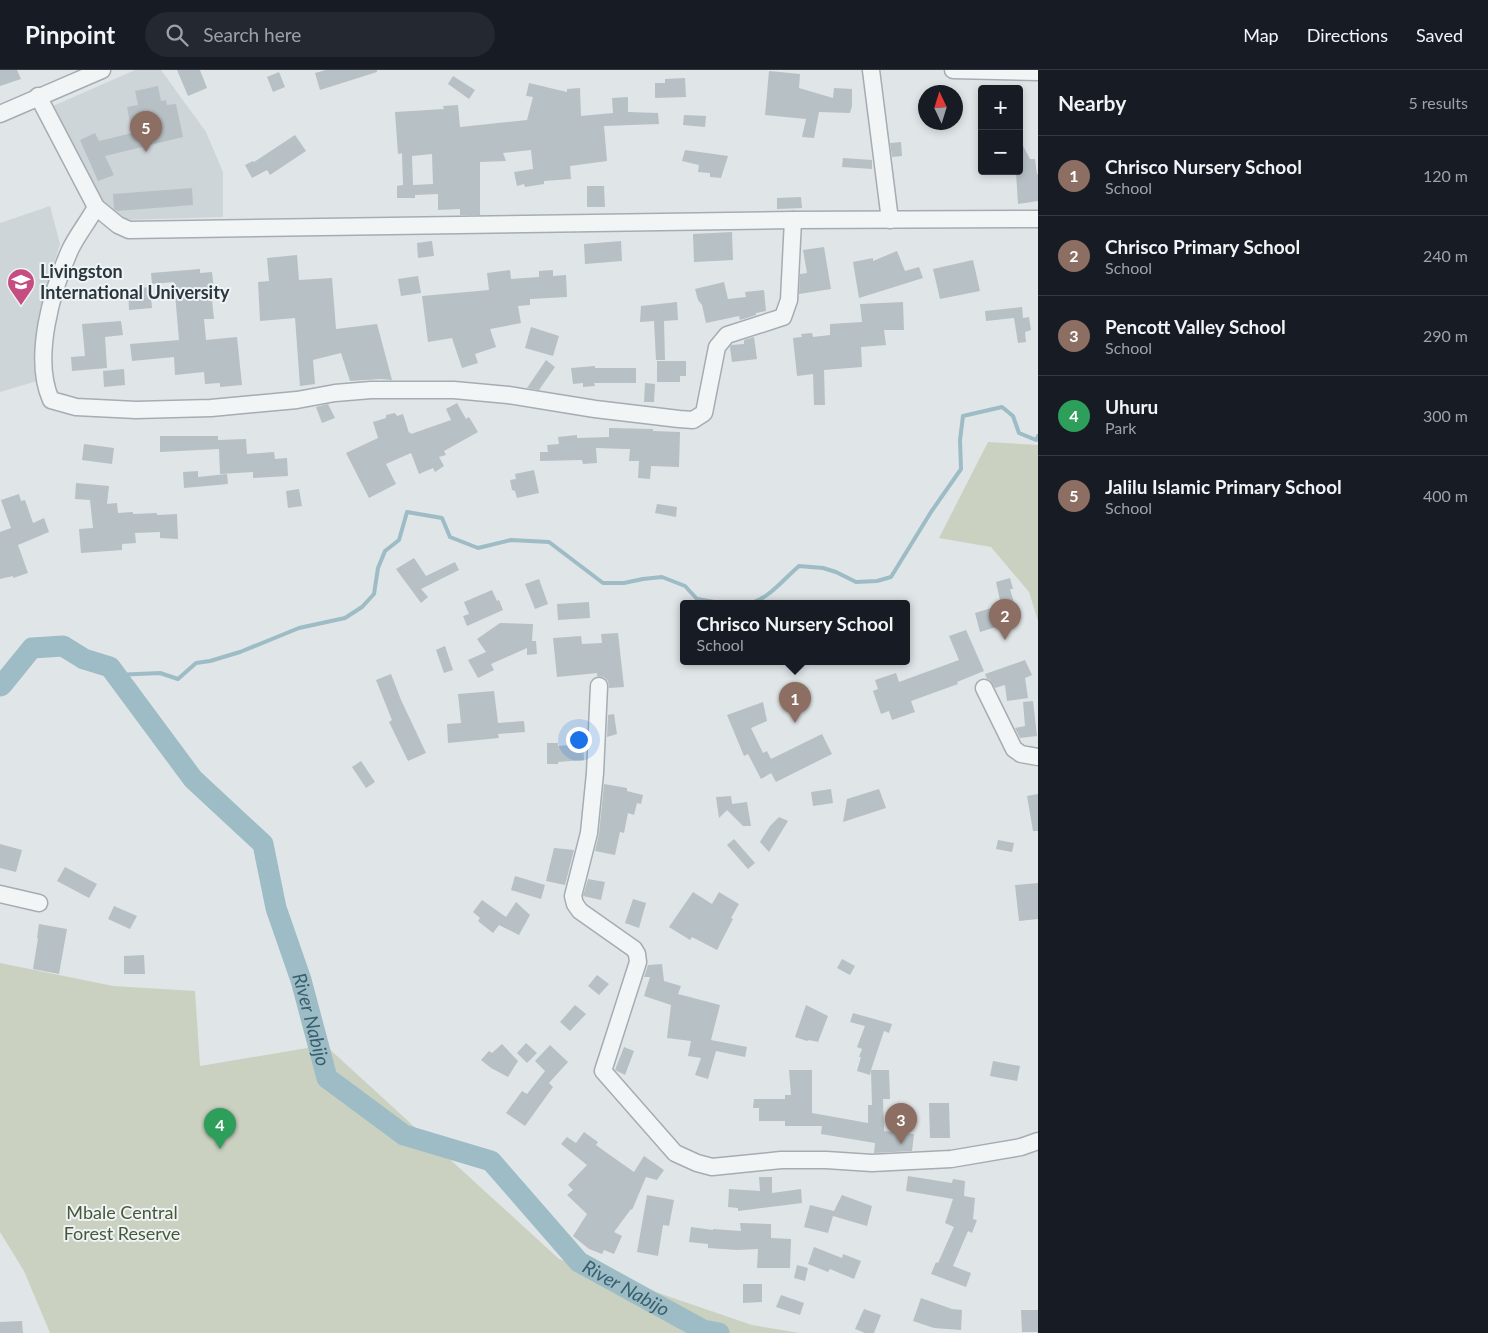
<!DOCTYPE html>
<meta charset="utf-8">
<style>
body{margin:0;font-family:Lato,sans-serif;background:#242831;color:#f1f3f6}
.controls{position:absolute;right:15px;top:15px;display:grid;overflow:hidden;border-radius:5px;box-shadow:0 2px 8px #0003}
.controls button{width:45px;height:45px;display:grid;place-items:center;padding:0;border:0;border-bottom:1px solid #363941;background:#171b24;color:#f1f3f6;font:25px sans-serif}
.compass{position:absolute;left:918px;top:15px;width:45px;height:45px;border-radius:50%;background:#171b24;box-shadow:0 2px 8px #0003;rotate:356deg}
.you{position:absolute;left:578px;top:669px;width:18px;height:18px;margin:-12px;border:4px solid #fff;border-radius:50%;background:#1a73e8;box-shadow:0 0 0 8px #1a73e833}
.badge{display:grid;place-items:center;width:32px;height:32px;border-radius:50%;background:#2563eb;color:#fff;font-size:16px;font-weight:700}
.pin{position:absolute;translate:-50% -41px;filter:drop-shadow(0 1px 2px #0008)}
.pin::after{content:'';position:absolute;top:26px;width:18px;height:15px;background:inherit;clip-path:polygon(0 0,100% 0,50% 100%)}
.popup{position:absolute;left:680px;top:530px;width:230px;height:65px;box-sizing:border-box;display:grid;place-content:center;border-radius:5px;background:#171b24;filter:drop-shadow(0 1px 4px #0005);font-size:16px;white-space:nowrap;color:#9ea1a6}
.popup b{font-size:19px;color:#f1f3f6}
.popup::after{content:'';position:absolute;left:50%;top:100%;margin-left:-10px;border:10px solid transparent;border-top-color:#171b24}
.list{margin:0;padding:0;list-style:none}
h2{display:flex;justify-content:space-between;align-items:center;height:65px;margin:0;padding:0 20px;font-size:21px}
h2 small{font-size:16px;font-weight:400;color:#9ea1a6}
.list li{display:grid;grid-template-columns:32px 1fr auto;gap:15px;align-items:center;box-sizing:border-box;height:80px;padding:0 20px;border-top:1px solid #363941}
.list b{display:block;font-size:19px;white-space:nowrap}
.list p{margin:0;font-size:16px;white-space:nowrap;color:#9ea1a6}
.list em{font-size:16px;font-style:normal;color:#9ea1a6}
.icon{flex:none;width:28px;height:28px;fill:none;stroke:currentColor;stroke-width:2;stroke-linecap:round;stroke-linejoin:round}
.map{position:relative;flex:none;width:1038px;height:1263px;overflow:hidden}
header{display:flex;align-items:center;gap:30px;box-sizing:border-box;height:70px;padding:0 25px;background:#171b24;border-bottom:1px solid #363941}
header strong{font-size:24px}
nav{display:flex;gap:28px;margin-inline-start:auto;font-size:18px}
.search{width:350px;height:45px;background:#242831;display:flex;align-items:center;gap:12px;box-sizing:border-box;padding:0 18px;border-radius:28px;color:#9ea1a6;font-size:19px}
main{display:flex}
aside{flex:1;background:#171b24}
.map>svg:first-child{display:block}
.built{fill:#ced5d9}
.green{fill:#cad1c1}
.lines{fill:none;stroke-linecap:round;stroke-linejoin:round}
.stream{stroke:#9dbcc5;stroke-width:4}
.river{stroke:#9dbcc5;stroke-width:21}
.building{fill:#b7c0c4;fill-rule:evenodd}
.minor-casing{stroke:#a5adb2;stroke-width:19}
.minor{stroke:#f2f5f6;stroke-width:16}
.labels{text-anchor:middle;stroke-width:4;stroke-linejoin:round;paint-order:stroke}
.poi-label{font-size:18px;font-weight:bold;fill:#29373e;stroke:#eff3f5;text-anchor:start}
.park-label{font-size:18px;fill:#475938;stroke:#eff3f5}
.water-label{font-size:19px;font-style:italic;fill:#36606f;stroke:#eff3f5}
</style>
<header>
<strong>Pinpoint</strong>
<div class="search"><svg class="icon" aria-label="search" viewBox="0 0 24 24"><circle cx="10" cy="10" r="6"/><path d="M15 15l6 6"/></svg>Search here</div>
<nav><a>Map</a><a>Directions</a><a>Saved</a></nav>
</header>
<main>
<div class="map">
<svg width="1038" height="1263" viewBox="0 0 1038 1263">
<rect width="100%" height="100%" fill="#e0e5e8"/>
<g class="built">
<polygon points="135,0 161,0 206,62 223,102 223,147 123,150 104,133 53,36"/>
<polygon points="50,136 60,174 47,216 38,256 37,311 0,322 0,153"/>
</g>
<g class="green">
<polygon points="988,372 1038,375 1038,551 1029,522 991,477 939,468"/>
<polygon points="0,893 113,916 195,921 200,996 325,975 559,1189 752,1255 800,1263 50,1263 24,1201 0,1162"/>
</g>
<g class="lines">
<path class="stream" d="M115,605l45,-2 18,6 18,-16 14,-2 30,-9 59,-24 46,-10 17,-11 12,-13 4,-26 7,-17 14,-11 8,-28 35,6 8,19 28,11 33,-8 38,2 54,41h21l19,-4 19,-2 23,9 12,13c13,2 43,9 55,4 18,-6 33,-25 47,-37l24,2 13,4 20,10 21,-1 14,-4 40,-65 30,-43 -1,-29 3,-24 39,-9 11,9 6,17 17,7 2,-4"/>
<path class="river" id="s1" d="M0,616l2,-1 30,-37 31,-2 21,13 26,8 83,112 70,65 13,64 25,72 26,98 77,57 87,26 88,101 124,68 16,3"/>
</g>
<g class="building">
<polygon points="0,0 17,0 21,9 0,16"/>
<polygon points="177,0 200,0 207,18 188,26"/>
<polygon points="326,0 377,0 377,2 320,20 315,3"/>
<polygon points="769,1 800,4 799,18 833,28 834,18 852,19 852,36 850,43 819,42 814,68 802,67 806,49 765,45"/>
<polygon points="279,2 285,17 273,22 267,7"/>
<polygon points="453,6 475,20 469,29 448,14"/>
<polygon points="685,8 686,27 655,28 655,13 665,13 665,9"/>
<path d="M529,13l38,9v-3l13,-1 1,28 32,-3 -1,-15 16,-1v15l30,1 1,11 -55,2 3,35 -37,5 1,13 -27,2v3l-19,3 -1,-3 -7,2 -3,-14 19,-3 -2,-19 -28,3 3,8 -26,1v53h-20v-6l-22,1v-16l-23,1v3h-18v-12l6,-1 -1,-32 -4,1 -3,-42 49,-3 -1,-3 15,-1 2,22 67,-7 6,-23 -7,-1zM432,84l1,30 -20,1 -1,-29z"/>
<polygon points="158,16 161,31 166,30 167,35 176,34 183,67 105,86 114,105 98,111 80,70 95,63 99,71 132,63 127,37 138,35 135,21"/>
<polygon points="684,45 706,46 705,57 683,55"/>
<polygon points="295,65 306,81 270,105 267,100 252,108 245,95 253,91 254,92"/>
<polygon points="1019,68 1030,89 1035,89 1037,104 1038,104 1038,131 1018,134 1016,103 1019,103"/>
<polygon points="901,72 902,86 892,87 890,73"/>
<polygon points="685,80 728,86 721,108 710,107 710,103 698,102 699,95 682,91"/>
<polygon points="843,88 872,90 872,99 842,97"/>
<polygon points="587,116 604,116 605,137 587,137"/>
<polygon points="192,118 193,135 117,141 114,139 113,124"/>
<polygon points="801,127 802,138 777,139 777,128"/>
<polygon points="732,162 733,190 694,192 693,164"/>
<polygon points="432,171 434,186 418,188 417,173"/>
<polygon points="621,171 622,191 585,194 584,174"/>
<polygon points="824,177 831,219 799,224 800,204 807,203 803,180"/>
<polygon points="897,181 905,201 919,197 923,208 859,228 853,192 873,188 873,191"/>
<polygon points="297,185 299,210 332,208 336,259 377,254 392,310 381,309 350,311 341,283 313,290 315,314 300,316 295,248 260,251 258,212 269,211 267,188"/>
<polygon points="973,190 980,221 940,229 933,199"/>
<polygon points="200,199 200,203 212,202 214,220 211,220 214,249 204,249 206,270 237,267 242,315 220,317 220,313 205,314 204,302 175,305 174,287 132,291 130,274 179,270 174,212 152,214 151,203"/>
<polygon points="510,200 511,209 539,207 539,201 553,200 553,206 566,205 567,227 530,229 530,235 518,236 521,253 490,259 496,277 475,284 478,293 462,298 452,268 428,272 422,226 489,220 487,203"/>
<polygon points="418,206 421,223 401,226 398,209"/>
<polygon points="724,212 728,229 746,227 745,222 764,220 766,241 756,243 756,245 740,250 739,246 706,253 702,235 698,230 695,219"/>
<polygon points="150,217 152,238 129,240 128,219"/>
<polygon points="677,232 678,250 664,251 665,290 656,290 654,251 640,252 641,236"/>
<polygon points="903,232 904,260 884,260 886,275 861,277 862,297 824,300 825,335 814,335 813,304 797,306 793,268 802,267 801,264 812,263 813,267 830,265 830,254 862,252 860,234"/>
<polygon points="1022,237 1023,248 1029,247 1031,260 1025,262 1026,272 1018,273 1014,248 986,251 985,241"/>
<polygon points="121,251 123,265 105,267 107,298 72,301 71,287 85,286 82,254"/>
<polygon points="531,257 559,266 553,286 525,278"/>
<polygon points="754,267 757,289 732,292 730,277 731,275 744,274 744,270"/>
<polygon points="546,290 555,297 539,320 527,318"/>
<polygon points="657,291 686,291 686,306 680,306 680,312 657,312"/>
<polygon points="595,296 595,298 636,298 636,313 594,313 595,316 583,317 583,313 573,314 571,298"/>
<polygon points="124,299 125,315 104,317 103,301"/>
<polygon points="645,313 655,314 654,332 644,332"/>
<polygon points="457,333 466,349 469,347 478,362 444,381 446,385 439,387 444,396 435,402 433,398 419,404 411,383 386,394 396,414 369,428 346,383 378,368 373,352 386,348 386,345 395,343 397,346 403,344 409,363 410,362 411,364 451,350 446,339"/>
<polygon points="328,334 335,348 322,353 316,337"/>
<polygon points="609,358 653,359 653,361 680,362 679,397 651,396 650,409 638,408 639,391 629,391 630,379 626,379 596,378 597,393 583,394 582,390 540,391 540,382 548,382 547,375 559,374 558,367 577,365 577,368 609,367"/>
<polygon points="160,366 218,366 218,370 246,369 247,384 274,382 275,389 287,388 288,406 253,408 253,402 220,404 219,379 160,382"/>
<polygon points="84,374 114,378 112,394 82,390"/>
<polygon points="534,400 539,423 517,428 515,421 512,420 510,410 516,409 515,404"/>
<polygon points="198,401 198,407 227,404 228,414 184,418 183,402"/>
<polygon points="76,413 109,416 107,434 117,433 118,443 133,442 133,444 157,443 157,445 177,444 178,469 160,468 160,462 135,463 136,473 122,474 122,480 81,483 79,459 93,458 90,430 75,429"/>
<polygon points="299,419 302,436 288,438 286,421"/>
<polygon points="19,424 21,431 25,430 33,453 44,448 49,462 18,475 28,503 13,508 13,506 0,509 0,462 11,458 1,430"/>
<polygon points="657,434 677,437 676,447 655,443"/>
<polygon points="414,488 426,506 455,492 459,500 421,519 428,527 421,533 396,499"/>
<polygon points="1010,508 1013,519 1010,519 1019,550 980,562 975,543 1001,535 996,512"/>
<polygon points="539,509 548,534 535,539 525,514"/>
<polygon points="492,520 497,531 499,530 503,540 467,556 463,546 469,544 464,532"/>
<polygon points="589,532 590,548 558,550 557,534"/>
<polygon points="500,553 533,554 532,571 536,571 537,584 527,585 527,578 491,594 494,600 478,608 468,590 486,582 477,569"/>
<polygon points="966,560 984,601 957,612 958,614 911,631 915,642 892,650 889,641 881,644 873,621 878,619 875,610 896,603 899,612 959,590 949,566"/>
<polygon points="618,563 624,617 609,618 608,611 604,607 597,606 597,603 557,607 553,568 581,566 582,574 602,573 601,564"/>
<polygon points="445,576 453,600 444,603 436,580"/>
<polygon points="1025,590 1032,605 1025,608 1028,628 1007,631 1005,615 995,618 990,610 987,609 985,604"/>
<polygon points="391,604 401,630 426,683 408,691 389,652 392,650 376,610"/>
<polygon points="494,621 498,653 524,651 525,662 498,664 499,668 448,673 447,654 461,653 458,624"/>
<polygon points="1033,631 1037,666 1020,668 1015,658 1025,656 1023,632"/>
<polygon points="763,632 767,651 751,658 763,683 767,681 771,689 822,664 832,684 776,712 771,703 761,709 748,684 744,686 727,645"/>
<polygon points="614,644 617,664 607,667 608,645"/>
<polygon points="547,673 558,673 558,676 583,674 584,690 558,692 558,694 547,694"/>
<polygon points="361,691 375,712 366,718 352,697"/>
<polygon points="604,714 627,718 627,721 643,725 641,734 637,733 634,745 628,743 624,763 620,762 615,785 595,781 599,764"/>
<polygon points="831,719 833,733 813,736 811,722"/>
<polygon points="879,719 886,738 843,752 847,729"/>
<polygon points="1038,724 1038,761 1033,761 1027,726"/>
<polygon points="731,726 732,734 747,732 751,756 743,756 727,740 719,748 716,727"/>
<polygon points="779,747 788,751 769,782 760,772 770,756"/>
<polygon points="734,769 755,793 748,799 727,775"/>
<polygon points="998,770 1014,773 1012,782 996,779"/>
<polygon points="0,774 22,780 16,802 0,798"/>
<polygon points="554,778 574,780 565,815 546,811"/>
<polygon points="65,797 97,814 89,828 57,811"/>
<polygon points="515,806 545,815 541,829 511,820"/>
<polygon points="588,809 605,812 601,830 583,826"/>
<polygon points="1038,813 1038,849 1019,851 1015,815"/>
<polygon points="693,822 712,834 719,822 739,834 731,848 733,849 717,880 692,867 690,870 669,857"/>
<polygon points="633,829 646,833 639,858 625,853"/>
<polygon points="482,830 506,847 516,832 530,845 519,865 499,855 493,863 478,851 480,848 473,842"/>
<polygon points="114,836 137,846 130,859 108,849"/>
<polygon points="39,854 67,859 59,904 33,899 38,868 37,868"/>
<polygon points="144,885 145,904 124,904 124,886"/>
<polygon points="842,889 855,896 850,905 837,898"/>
<polygon points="662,894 664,911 681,916 678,924 720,935 711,970 747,977 745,987 716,981 708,1009 695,1005 701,988 688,986 691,971 667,968 671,935 644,926 650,907 644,907 648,895"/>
<polygon points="597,905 609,914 599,925 588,916"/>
<polygon points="575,935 586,944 570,961 560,952"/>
<polygon points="806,935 828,946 818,972 809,970 807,971 795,967"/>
<polygon points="853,943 892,954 889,963 884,961 871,1000 889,1000 890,1029 883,1029 884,1061 914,1064 912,1081 874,1083 875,1073 821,1064 822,1056 785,1056 785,1051 759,1051 759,1038 753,1038 754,1029 785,1029 785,1025 791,1025 789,1000 812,1000 812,1043 868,1053 868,1035 872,1035 871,1000 870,1005 857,1001 861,987 859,987 862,979 857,977 865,956 850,952"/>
<polygon points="526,973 537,983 527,993 517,983"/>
<polygon points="502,974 518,991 508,1007 491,998 481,990 489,981 492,983"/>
<polygon points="550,975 568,992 549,1013 553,1017 525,1056 506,1043 522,1021 527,1024 545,1001 535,991"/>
<polygon points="624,977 634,981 625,1005 615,1000"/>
<polygon points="993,991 1020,996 1017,1011 990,1006"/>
<polygon points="929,1033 949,1033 950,1068 930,1068"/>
<polygon points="584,1062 598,1072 596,1075 607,1083 634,1102 644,1086 664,1100 657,1110 646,1107 632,1140 631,1139 614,1162 622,1166 614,1184 604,1180 602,1184 589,1179 573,1166 587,1144 567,1125 573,1120 568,1115 587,1095 561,1074 567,1067 576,1073"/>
<polygon points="908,1106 952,1113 953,1109 965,1111 964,1126 975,1128 973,1149 977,1150 972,1163 968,1161 953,1196 971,1203 966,1217 931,1204 936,1192 938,1193 954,1157 945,1153 953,1129 906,1121"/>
<polygon points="759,1107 772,1107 772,1123 801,1119 802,1133 738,1141 738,1138 728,1137 729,1119 760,1121"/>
<polygon points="647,1125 674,1130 669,1156 663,1155 658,1186 637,1182"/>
<polygon points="842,1125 872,1136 867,1156 833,1146 828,1163 804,1157 810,1135 834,1141"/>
<polygon points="740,1153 771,1154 771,1168 791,1169 790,1198 757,1198 758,1179 737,1180 708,1178 708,1174 689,1172 691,1157 713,1160 713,1159 741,1161"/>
<polygon points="814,1177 842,1188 843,1184 861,1191 854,1209 830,1199 828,1202 808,1194"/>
<polygon points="797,1195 808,1198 805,1211 794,1208"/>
<polygon points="743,1214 762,1214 762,1232 743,1233"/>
<polygon points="781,1225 804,1233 800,1245 776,1237"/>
<polygon points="921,1228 952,1239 962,1240 961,1260 934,1258 913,1251"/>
<polygon points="864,1239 881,1245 874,1263 865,1263 855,1259"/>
<polygon points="1021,1240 1038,1240 1038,1262 1022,1262"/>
<polygon points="22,1251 23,1263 0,1263 0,1252"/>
</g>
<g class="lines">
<g class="minor-casing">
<g id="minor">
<polyline points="871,0 890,150"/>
<polyline points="953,0 1038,2"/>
<polyline points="38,26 96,137 118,155 129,160 793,150 1038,149"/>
<polyline points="0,44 102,0"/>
<path d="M96,137c-8,15 -19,28 -26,43 -18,40 -38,108 -19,150l25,7 60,3 75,-2 86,-8 38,-7 36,-3h83l54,5 87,14 84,10 14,1 11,-7 13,-66 10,-12 56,-18 6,-17 4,-80"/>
<polyline points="599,616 595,703 589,763 573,826 575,834 580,841 634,879 637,884 638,892 603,1001 675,1083 697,1093 712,1097 781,1090 826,1090 872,1093 951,1089 1021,1077 1038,1071"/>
<polyline points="984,618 1014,679 1021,684 1038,687"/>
<polyline points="0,824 39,833"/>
</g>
</g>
<use href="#minor" class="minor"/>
</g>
<defs>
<g id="university-pin" transform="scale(1.4375)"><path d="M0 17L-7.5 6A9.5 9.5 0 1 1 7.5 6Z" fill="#c54d81" stroke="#eff3f5"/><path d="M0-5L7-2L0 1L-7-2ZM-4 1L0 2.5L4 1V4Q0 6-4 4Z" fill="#fff"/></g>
</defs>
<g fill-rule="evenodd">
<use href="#university-pin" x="21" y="212"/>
</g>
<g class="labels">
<g class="poi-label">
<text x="40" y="208">Livingston<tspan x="40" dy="21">International University</tspan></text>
</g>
<g class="park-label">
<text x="122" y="1149">Mbale Central<tspan x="122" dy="21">Forest Reserve</tspan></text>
</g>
<g class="water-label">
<text dy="7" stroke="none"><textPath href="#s1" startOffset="550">River Nabijo</textPath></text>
<text dy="7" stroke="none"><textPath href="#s1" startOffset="985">River Nabijo</textPath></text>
</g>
</g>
</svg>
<div class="controls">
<button>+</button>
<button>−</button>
</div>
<svg class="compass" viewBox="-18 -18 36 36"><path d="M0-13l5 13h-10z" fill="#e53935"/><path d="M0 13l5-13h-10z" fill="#9ea1a6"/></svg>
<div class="you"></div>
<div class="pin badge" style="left:795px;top:653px;background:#8d6e63">1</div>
<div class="popup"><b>Chrisco Nursery School</b>School</div>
<div class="pin badge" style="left:1005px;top:570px;background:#8d6e63">2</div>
<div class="pin badge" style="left:901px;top:1074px;background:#8d6e63">3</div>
<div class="pin badge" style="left:220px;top:1079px;background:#2e9e5b">4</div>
<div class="pin badge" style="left:146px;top:82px;background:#8d6e63">5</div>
</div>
<aside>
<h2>Nearby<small>5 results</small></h2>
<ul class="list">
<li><span class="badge" style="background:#8d6e63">1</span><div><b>Chrisco Nursery School</b><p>School</p></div><em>120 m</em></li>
<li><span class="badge" style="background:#8d6e63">2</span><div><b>Chrisco Primary School</b><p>School</p></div><em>240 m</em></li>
<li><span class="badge" style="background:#8d6e63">3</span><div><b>Pencott Valley School</b><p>School</p></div><em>290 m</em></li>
<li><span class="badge" style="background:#2e9e5b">4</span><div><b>Uhuru</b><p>Park</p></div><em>300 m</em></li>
<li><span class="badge" style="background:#8d6e63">5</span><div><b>Jalilu Islamic Primary School</b><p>School</p></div><em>400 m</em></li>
</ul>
</aside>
</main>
